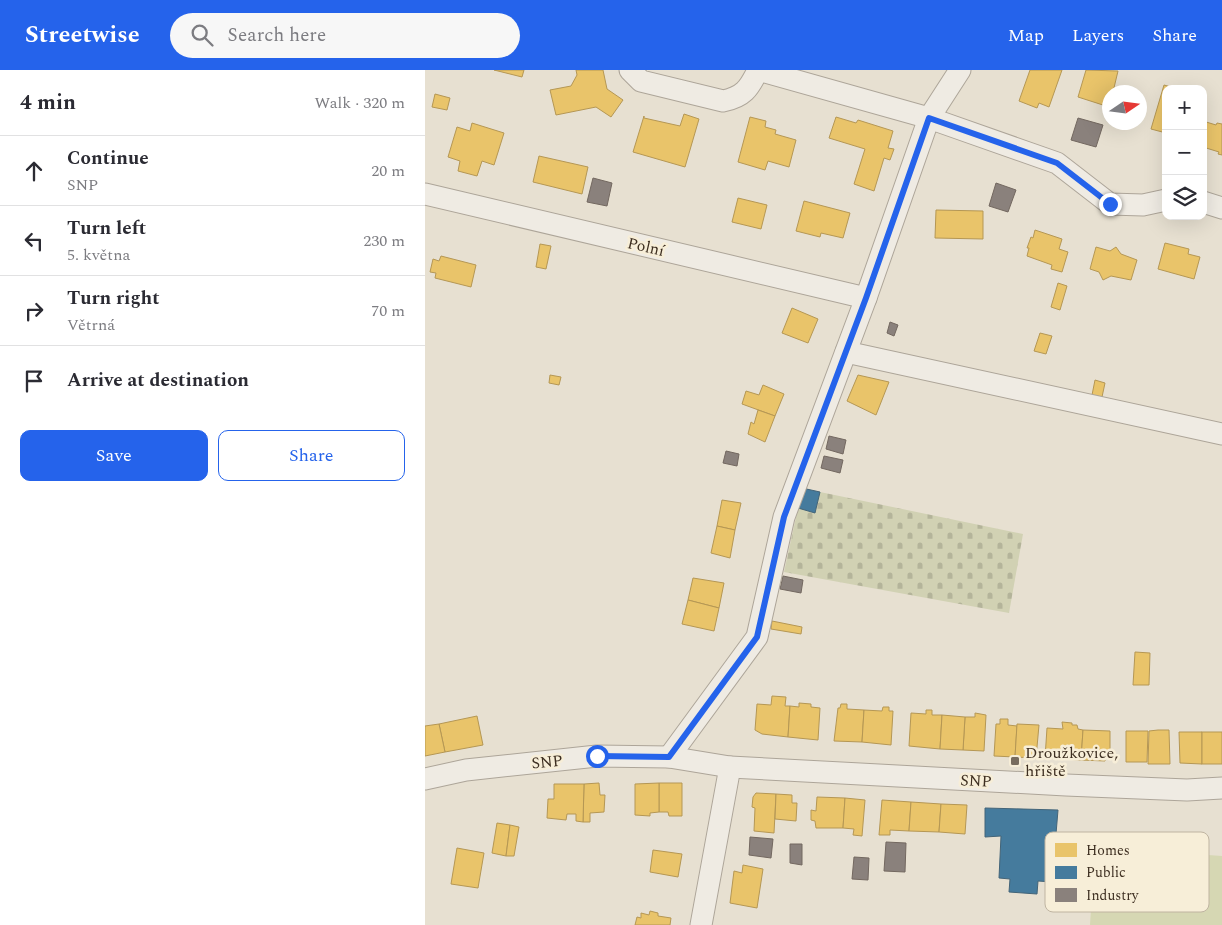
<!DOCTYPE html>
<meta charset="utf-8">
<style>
body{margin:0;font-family:Spectral,serif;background:#f7f7f7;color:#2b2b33}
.controls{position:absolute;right:15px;top:15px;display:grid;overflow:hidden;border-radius:10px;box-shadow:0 5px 20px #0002}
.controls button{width:45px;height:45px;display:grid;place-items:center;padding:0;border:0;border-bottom:1px solid #e1e1e2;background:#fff;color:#2b2b33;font:25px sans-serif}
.compass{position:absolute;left:677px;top:15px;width:45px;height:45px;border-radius:50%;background:#fff;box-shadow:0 5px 20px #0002;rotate:77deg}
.stop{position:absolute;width:15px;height:15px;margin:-11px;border:4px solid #2563eb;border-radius:50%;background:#fff}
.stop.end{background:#2563eb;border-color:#fff;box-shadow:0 1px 5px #0008}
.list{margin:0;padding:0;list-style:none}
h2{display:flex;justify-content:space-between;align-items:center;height:65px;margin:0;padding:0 20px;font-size:21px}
h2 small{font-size:16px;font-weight:400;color:#7c7c81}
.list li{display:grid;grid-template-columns:32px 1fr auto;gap:15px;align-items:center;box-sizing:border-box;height:70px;padding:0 20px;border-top:1px solid #e1e1e2}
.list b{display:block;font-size:19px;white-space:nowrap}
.list p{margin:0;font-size:16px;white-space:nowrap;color:#7c7c81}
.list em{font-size:16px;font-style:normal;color:#7c7c81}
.actions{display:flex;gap:10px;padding:15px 20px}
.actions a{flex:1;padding:11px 0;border:1px solid #2563eb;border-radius:10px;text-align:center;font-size:18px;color:#2563eb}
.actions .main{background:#2563eb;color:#fff}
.icon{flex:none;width:28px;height:28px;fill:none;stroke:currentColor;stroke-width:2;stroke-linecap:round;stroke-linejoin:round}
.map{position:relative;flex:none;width:797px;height:855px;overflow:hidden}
header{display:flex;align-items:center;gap:30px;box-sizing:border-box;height:70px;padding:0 25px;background:#2563eb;color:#fff}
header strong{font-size:24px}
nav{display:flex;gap:28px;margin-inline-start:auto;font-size:18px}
.search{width:350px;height:45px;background:#f7f7f7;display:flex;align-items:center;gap:12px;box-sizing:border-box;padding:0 18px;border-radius:28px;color:#7c7c81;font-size:19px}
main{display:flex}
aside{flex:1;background:#fff}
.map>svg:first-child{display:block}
.cemetery{fill:url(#cemetery-stones)}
.garden{fill:#d6d7b3}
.homes{fill:#e9c46a;stroke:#b59754}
.public{fill:#457b9d;stroke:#436478}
.industry{fill:#8a817c;stroke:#736860}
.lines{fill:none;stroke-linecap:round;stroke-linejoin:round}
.street-casing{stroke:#ada599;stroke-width:23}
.street{stroke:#efebe3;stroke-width:21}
.route{stroke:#2563eb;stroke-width:6}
.poi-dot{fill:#786c5e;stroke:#f7eed8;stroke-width:2}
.labels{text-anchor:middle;stroke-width:5;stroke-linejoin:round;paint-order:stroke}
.street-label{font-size:16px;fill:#3d2e20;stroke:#f7eed8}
.poi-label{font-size:16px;fill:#3d2e20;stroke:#f7eed8;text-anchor:start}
.key{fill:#f7eed8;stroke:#bfb4a1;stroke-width:1}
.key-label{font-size:14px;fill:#3d2e20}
</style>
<header>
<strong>Streetwise</strong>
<div class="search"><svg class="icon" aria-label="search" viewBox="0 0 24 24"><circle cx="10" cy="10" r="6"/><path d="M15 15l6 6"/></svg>Search here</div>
<nav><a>Map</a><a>Layers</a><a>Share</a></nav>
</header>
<main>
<aside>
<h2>4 min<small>Walk · 320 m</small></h2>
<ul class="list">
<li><svg class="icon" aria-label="ahead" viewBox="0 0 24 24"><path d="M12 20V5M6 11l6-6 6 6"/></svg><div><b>Continue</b><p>SNP</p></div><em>20 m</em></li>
<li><svg class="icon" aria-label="left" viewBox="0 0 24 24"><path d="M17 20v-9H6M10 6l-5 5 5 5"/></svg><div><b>Turn left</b><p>5. května</p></div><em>230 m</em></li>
<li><svg class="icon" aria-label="right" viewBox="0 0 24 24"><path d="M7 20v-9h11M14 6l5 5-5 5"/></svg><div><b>Turn right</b><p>Větrná</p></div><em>70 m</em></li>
<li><svg class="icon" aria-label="arrive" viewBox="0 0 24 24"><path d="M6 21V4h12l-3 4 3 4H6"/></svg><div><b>Arrive at destination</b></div></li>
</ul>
<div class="actions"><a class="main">Save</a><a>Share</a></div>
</aside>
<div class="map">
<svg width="797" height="855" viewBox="0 0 797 855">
<defs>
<pattern id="cemetery-stones" width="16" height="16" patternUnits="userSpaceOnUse" patternTransform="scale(1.25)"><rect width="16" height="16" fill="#d1d1b3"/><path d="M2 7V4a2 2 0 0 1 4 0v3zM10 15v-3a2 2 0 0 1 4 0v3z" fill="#b4b49a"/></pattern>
</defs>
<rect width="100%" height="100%" fill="#e7e0d1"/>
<polygon class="cemetery" points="395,422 598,464 584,543 359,502 373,438"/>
<polygon class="garden" points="670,777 797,786 797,855 665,855"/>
<g class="homes">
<polygon points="69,0 99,0 97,7"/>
<polygon points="151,0 178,0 182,19 198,30 186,47 171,37 131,45 125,20 146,16 152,5"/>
<polygon points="605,0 637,0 624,37 614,33 612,38 594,31"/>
<polygon points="661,0 693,1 688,22 684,22 681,36 653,27"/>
<polygon points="739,15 753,19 741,19 741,63 726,59"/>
<polygon points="10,24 25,28 22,40 7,37"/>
<polygon points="259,44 274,49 260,97 208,82 219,46 219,48 255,56"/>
<polygon points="325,47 341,51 340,57 351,60 350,64 371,70 364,97 343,91 340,100 313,92"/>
<polygon points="411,47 431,53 433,50 468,61 463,78 469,79 465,90 459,88 449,121 429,114 440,79 404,68"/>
<polygon points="778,51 791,55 792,53 797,54 797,85 793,84 794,82 778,77"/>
<polygon points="47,53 79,63 69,95 57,91 52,106 33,101 35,91 23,87 32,57 45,61"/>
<polygon points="114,86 163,97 157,124 108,112"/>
<polygon points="313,128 342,135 336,159 307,152"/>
<polygon points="379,131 425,143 418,168 396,163 395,167 371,161"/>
<polygon points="511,140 558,141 558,169 510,168"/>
<polygon points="610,160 637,169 634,179 643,182 637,202 626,199 627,195 602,186 604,178 602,178 606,167 608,168"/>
<polygon points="740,173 764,179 763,184 775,187 769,209 733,199"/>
<polygon points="115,174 126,176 121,199 111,197"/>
<polygon points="671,177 685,181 691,177 696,184 712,190 706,210 686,206 678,210 674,202 665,199"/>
<polygon points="16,186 51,195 46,217 10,208 11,203 5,202 8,189 14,191"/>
<polygon points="633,213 642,216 635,240 626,237"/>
<polygon points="367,238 393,249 383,273 357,263"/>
<polygon points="615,263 627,266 621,284 609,281"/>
<polygon points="125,305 136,307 134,315 124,313"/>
<polygon points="433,305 464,312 451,345 422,331"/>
<polygon points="670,310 680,313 677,327 667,325"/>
<polygon points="338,315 359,324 350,346 317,334 321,321 334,325"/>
<polygon points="333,340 350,346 340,372 323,364 326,352 329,354"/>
<polygon points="297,430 316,433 310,460 292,456"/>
<polygon points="292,456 310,460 305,488 286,483"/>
<polygon points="268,508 299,513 294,538 263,530"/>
<polygon points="263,530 294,538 289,561 257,554"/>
<polygon points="347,551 377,557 376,564 346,559"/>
<polygon points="710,582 725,583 724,615 708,615"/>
<polygon points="347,626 361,627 360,636 365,636 363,667 337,664 330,660 332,634 346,635"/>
<polygon points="374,633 386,634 386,637 395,638 393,670 363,667 365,636 374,637"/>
<polygon points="416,634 422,634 422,639 439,640 437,672 409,671 413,638 415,638"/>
<polygon points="458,637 464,637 464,641 468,641 466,675 437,672 439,640 457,641"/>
<polygon points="501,640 507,640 507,645 517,645 515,679 484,676 486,643 501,644"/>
<polygon points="550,643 561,645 559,681 538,680 540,647 550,647"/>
<polygon points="517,645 540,647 538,680 515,679"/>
<polygon points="52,646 58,675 20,682 14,654"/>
<polygon points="575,649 583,649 583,655 592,656 590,687 569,686 571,654 575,654"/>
<polygon points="637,652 647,653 647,655 652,655 653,659 658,660 656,690 620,688 622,658 638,659"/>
<polygon points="14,654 20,682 0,686 0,656"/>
<polygon points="592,654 614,655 611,688 590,687"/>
<polygon points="658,660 685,661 685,682 680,682 680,691 656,690"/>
<polygon points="733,660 744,660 745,694 723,694 724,661"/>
<polygon points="701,661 723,661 722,692 701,692"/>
<polygon points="754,662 777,662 777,694 755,693"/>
<rect x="777" y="662" width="20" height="32"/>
<polygon points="174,713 175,725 180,725 179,742 165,743 165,752 158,752 159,714"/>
<polygon points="234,713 257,713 257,746 244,746 243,742 234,742"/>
<polygon points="234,713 234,742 225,743 225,746 210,745 210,714"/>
<polygon points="129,714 159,714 158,752 151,751 151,744 142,744 141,750 122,748 123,729 129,729"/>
<polygon points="331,723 351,724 349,763 329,761 330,738 327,737 328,727"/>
<polygon points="351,724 367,725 367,733 372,733 371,751 350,749"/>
<polygon points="392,727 420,728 418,758 391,758 390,751 386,750 386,740 391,741"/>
<polygon points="420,728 440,730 437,766 428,765 429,759 418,758"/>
<polygon points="457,730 486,732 484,761 465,760 465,765 454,765"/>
<polygon points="486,732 516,734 514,762 484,761"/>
<polygon points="516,734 542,735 540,764 514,762"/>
<polygon points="72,753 85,755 81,786 67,783"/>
<polygon points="85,755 94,757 89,786 81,786"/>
<polygon points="32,778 59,783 53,818 26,814"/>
<polygon points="228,780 257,784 253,807 225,802"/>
<polygon points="318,795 338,799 332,838 305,833 309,801 317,803"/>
<polygon points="225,841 233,843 233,846 246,848 245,855 210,855 212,847 216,848 216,843 224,845"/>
</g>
<g class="public">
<polygon points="377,418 395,422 390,443 373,438"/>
<polygon points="560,738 633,740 627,812 613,811 612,824 584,822 585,809 574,808 576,766 560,767"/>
</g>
<g class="industry">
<polygon points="653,48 678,55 671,77 646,70"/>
<polygon points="168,108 187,113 182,136 162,132"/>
<polygon points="571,113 591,120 583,142 564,136"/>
<polygon points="465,252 473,255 469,266 462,263"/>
<polygon points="404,366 421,370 418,384 401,379"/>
<polygon points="301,381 314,384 312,396 298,393"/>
<polygon points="399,386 418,390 415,403 396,398"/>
<polygon points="358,506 378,510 376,523 355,519"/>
<polygon points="325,767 348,769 346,788 324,785"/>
<polygon points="461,772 481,773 480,802 459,801"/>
<polygon points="365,774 377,774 377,795 365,793"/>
<polygon points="429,787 444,788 443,810 427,809"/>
</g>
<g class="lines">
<g class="street-casing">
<g id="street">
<path d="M205,0l11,11 82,20c20,-4 26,-12 35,-31"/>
<polyline points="333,0 504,48 632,93 685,134 718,135 741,130"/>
<polyline points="0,124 441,228"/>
<polyline points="778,132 797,138"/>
<polyline points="421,282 797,364"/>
<polyline points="244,687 332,567 359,447 441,228 504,48 535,0"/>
<polyline points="0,709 41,700 172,686 244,687 305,697 641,715 762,720 797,718"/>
<polyline points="276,855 305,697"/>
</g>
</g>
<use href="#street" class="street"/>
</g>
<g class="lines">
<polyline class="route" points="172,686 244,687 332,567 359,447 441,228 504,48 632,93 685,134"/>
</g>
<rect class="poi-dot" x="585" y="686" width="10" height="10" rx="2.5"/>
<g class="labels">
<g class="street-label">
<text transform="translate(221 176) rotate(13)" y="6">Polní</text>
<text transform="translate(122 691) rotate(-6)" y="6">SNP</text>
<text transform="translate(551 710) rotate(3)" y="6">SNP</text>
</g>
<g class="poi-label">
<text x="600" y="688">Droužkovice,<tspan x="600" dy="18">hřiště</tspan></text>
</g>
</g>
<rect x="620" y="762" width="164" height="80" rx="8" class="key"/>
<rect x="630" y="773" width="22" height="14" fill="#e9c46a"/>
<rect x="630" y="796" width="22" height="13" fill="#457b9d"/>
<rect x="630" y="818" width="22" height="14" fill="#8a817c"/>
<g class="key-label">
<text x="661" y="785">Homes</text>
<text x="661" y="807">Public</text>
<text x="661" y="830">Industry</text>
</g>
</svg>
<div class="controls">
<button>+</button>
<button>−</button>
<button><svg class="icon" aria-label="layers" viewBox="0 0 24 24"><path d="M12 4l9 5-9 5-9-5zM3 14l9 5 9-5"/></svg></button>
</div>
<svg class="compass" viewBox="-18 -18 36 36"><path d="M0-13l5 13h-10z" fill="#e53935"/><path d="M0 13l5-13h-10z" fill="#7c7c81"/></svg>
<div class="stop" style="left:172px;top:686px"></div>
<div class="stop end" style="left:685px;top:134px"></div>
</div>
</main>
